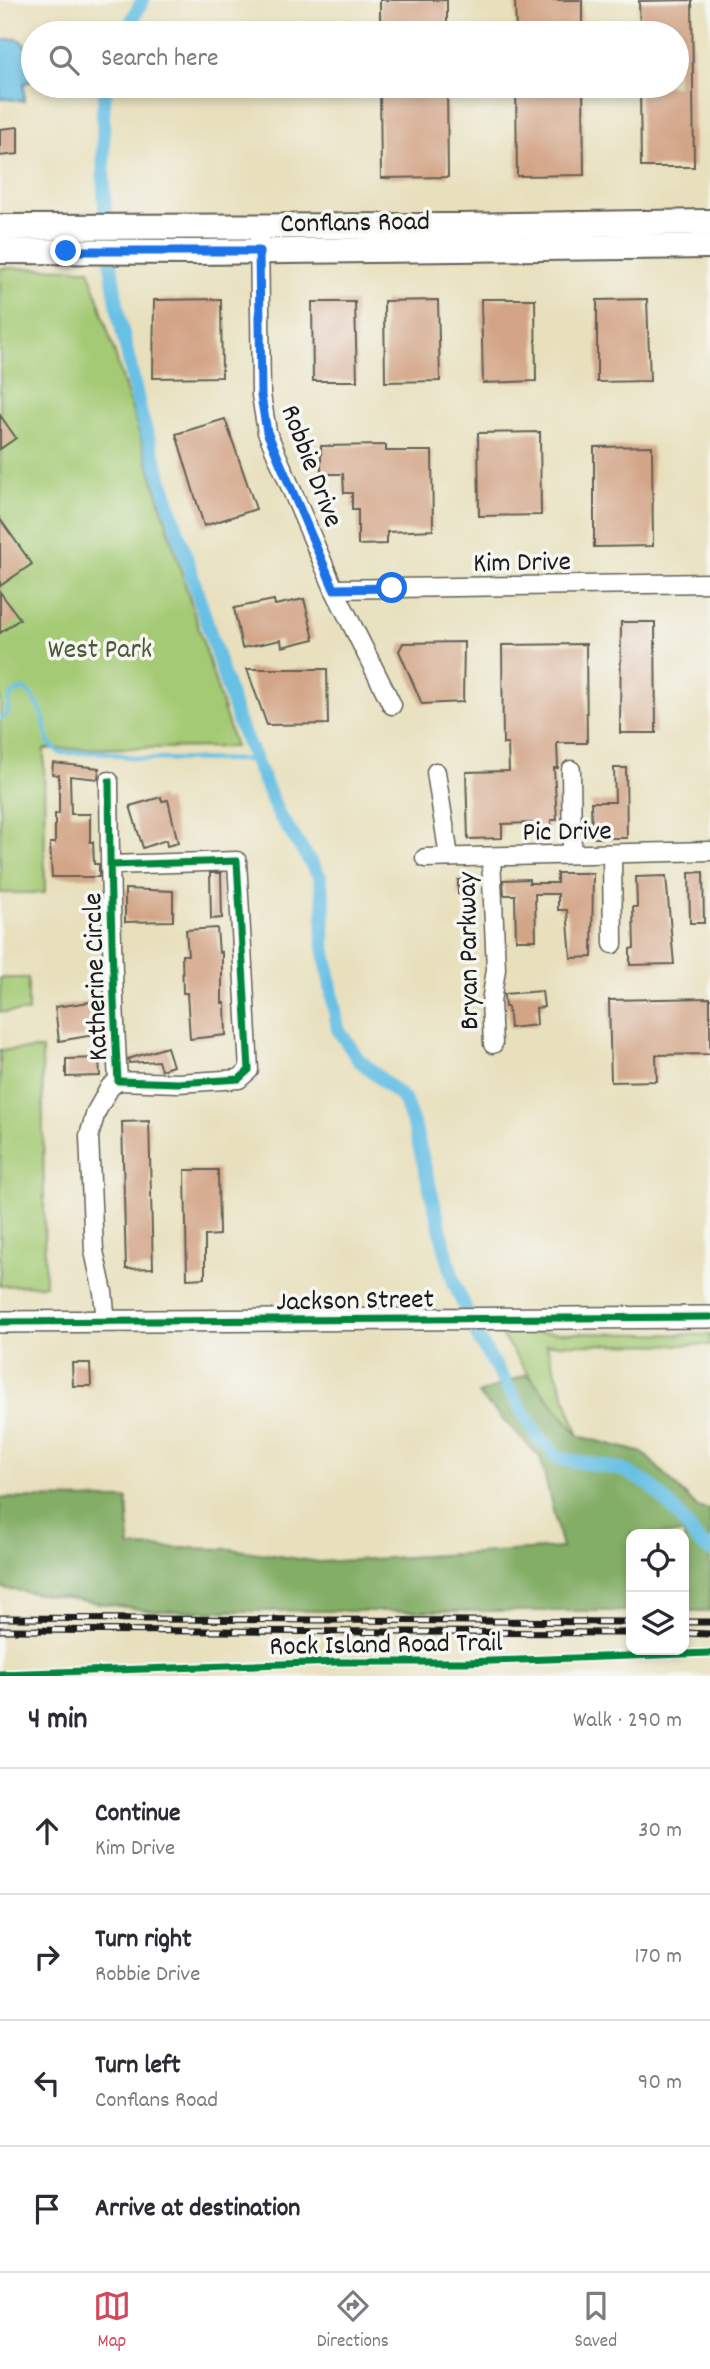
<!DOCTYPE html>
<meta charset="utf-8">
<style>
body{margin:0;font-family:Dekko,sans-serif;background:#f2f2f3;color:#2b2b33}
.controls{position:absolute;right:21px;bottom:21px;display:grid;overflow:hidden;border-radius:14px;box-shadow:0 4px 10px #0003}
.controls button{width:63px;height:63px;display:grid;place-items:center;padding:0;border:0;border-bottom:2px solid #e1e1e2;background:#fff;color:#2b2b33;font:35px sans-serif}
.stop{position:absolute;width:21px;height:21px;margin:-16px;border:5px solid #1a73e8;border-radius:50%;background:#fff}
.stop.end{background:#1a73e8;border-color:#fff;box-shadow:0 2px 7px #0008}
.list{margin:0;padding:0;list-style:none}
h2{display:flex;justify-content:space-between;align-items:center;height:91px;margin:0;padding:0 28px;font-size:30px}
h2 small{font-size:23px;font-weight:400;color:#7c7c81}
.list li{display:grid;grid-template-columns:46px 1fr auto;gap:21px;align-items:center;box-sizing:border-box;height:126px;padding:0 28px;border-top:2px solid #e1e1e2}
.list b{display:block;font-size:26px;white-space:nowrap}
.list p{margin:0;font-size:23px;white-space:nowrap;color:#7c7c81}
.list em{font-size:23px;font-style:normal;color:#7c7c81}
.icon{flex:none;width:38px;height:38px;fill:none;stroke:currentColor;stroke-width:2;stroke-linecap:round;stroke-linejoin:round}
.map{position:relative;flex:none;width:710px;height:1676px;overflow:hidden}
.search{position:absolute;background:#fff;box-shadow:0 4px 10px #0003;left:21px;right:21px;top:21px;height:77px;display:flex;align-items:center;gap:18px;box-sizing:border-box;padding:0 24px;border-radius:38px;color:#7c7c81;font-size:26px}
.sheet{height:595px;background:#fff}
nav{display:flex;justify-content:space-around;align-items:center;box-sizing:border-box;height:98px;border-top:2px solid #e1e1e2;background:#fff;font-size:19px;color:#7c7c81}
nav a{display:grid;justify-items:center;gap:4px}
nav .on{color:#d1495b}
.map>svg:first-child{display:block}
.green{fill:#a4ca74;stroke:#607348;stroke-width:2}
.forest{fill:#83ae66;stroke:#506541;stroke-width:2}
.water{fill:#67c0e4;stroke:#426e80;stroke-width:2}
.lines{fill:none;stroke-linecap:round;stroke-linejoin:round}
.stream{stroke:#67c0e4;stroke-width:4.5}
.canal{stroke:#67c0e4;stroke-width:14}
.building{fill:#d3a486}
.minor-casing{stroke:#636154;stroke-width:21}
.tertiary-casing{stroke:#636154;stroke-width:24}
.secondary-casing{stroke:#636154;stroke-width:28}
.minor{stroke:#fff;stroke-width:18}
.tertiary{stroke:#fff;stroke-width:21}
.secondary{stroke:#fff;stroke-width:24}
.rail-casing{stroke:#1c1c1c;stroke-width:7}
.rail{stroke:#f6f6f2;stroke-width:4.5;stroke-dasharray:13;stroke-linecap:butt}
.cycleway-casing{stroke:#f6f6f2;stroke-width:11}
.cycleway{stroke:#00873e;stroke-width:7}
.route{stroke:#1a73e8;stroke-width:9}
.labels{text-anchor:middle;stroke-width:7;stroke-linejoin:round;paint-order:stroke}
.street-label{font-size:28px;fill:#1c1c1c;stroke:#f6f6f2}
.park-label{font-size:28px;fill:#4c593b;stroke:#f6f6f2}
</style>
<div class="map">
<svg width="710" height="1676" viewBox="0 0 710 1676">
<rect width="100%" height="100%" fill="#f6f6f2"/>
<filter id="ink" filterUnits="userSpaceOnUse"><feTurbulence type="fractalNoise" baseFrequency=".0143" numOctaves="2"/><feDisplacementMap in="SourceGraphic" scale="14" xChannelSelector="R" yChannelSelector="G"/><feConvolveMatrix kernelMatrix="1 2 1 2 8 2 1 2 1" color-interpolation-filters="sRGB"/></filter>
<filter id="wash" filterUnits="userSpaceOnUse"><feTurbulence type="fractalNoise" baseFrequency=".00686" numOctaves="4" result="noise"/><feDisplacementMap in="SourceGraphic" scale="28" xChannelSelector="R" yChannelSelector="G"/><feGaussianBlur stdDeviation="1.57" result="paint"/><feColorMatrix in="noise" values="0 0 0 0 0 0 0 0 0 0 0 0 0 0 0 0 0 1.4 0 .05"/><feComposite in="paint" operator="in"/></filter>
<g filter="url(#wash)">
<rect width="100%" height="100%" fill="#e8e0bd"/>
<g class="green">
<polygon points="0,268 89,269 235,747 44,749 45,893 0,893"/>
<rect x="0" y="978" width="28" height="34"/>
<polygon points="42,1049 45,1285 0,1286 0,1050"/>
<polygon points="502,1332 710,1335 710,1345 546,1344 579,1436 528,1374 503,1337"/>
</g>
<polygon class="forest" points="528,1374 579,1436 643,1453 697,1507 710,1510 710,1611 684,1611 684,1534 631,1534 631,1611 152,1611 0,1588 0,1498 127,1499 130,1547 231,1549 319,1562 562,1548 540,1457 478,1394"/>
<polygon class="water" points="9,39 19,39 33,53 32,81 24,83 24,101 0,98 0,41"/>
<g class="lines">
<path class="stream" d="M0,719l8,-5c-1,-15 1,-22 16,-25 18,13 21,33 24,53l12,11 43,-1 39,7 113,1"/>
<g class="canal">
<polyline points="125,33 143,0"/>
<polyline points="106,86 103,113 104,197 112,272 119,316 141,415 238,721 278,813 320,877 324,904 323,940 338,1029 358,1059 404,1099 415,1129 454,1283 480,1341 538,1437 559,1458 624,1470 651,1486 677,1513 697,1540 710,1550"/>
</g>
</g>
<g id="blocks">
<g class="building">
<rect x="380" y="0" width="67" height="33"/>
<polygon points="515,0 582,0 582,33 516,33"/>
<polygon points="692,0 694,167 641,167 640,86 677,86 677,33 640,33 639,1"/>
<polygon points="380,86 447,86 448,177 381,178"/>
<polygon points="516,86 583,86 584,175 517,176"/>
<polygon points="18,127 18,154 0,156 0,129"/>
<polygon points="221,299 222,377 153,378 154,300"/>
<polygon points="481,299 535,299 536,381 483,383"/>
<polygon points="647,299 650,381 597,382 597,300"/>
<polygon points="438,300 440,381 385,382 384,301"/>
<polygon points="312,302 355,302 357,381 313,381"/>
<polygon points="0,415 16,438 0,449"/>
<polygon points="225,419 256,509 204,526 176,434"/>
<polygon points="540,432 541,515 479,516 478,433"/>
<polygon points="386,445 386,451 432,451 433,530 387,532 387,544 358,545 358,509 352,509 352,493 344,493 343,474 321,474 321,446"/>
<polygon points="652,446 653,546 594,547 594,447"/>
<polygon points="0,519 32,564 0,586"/>
<polygon points="0,592 20,619 0,633"/>
<polygon points="304,599 314,639 282,647 281,640 242,648 234,608 274,600 275,605"/>
<polygon points="621,622 655,622 656,733 620,733"/>
<polygon points="464,642 463,702 422,704 399,651 403,643"/>
<polygon points="586,644 587,743 557,743 558,768 554,768 557,820 551,820 551,827 531,828 531,823 502,824 502,838 468,839 466,772 509,771 508,744 503,744 502,645"/>
<polygon points="247,669 327,669 328,724 267,725"/>
<polygon points="53,763 99,768 98,779 70,776 71,814 90,814 90,842 93,842 94,864 99,864 99,877 52,877 50,843 55,843 55,814 59,814 59,775 52,774"/>
<polygon points="614,768 626,768 627,838 592,838 591,802 615,802"/>
<polygon points="161,797 162,801 168,800 178,843 167,846 166,840 143,848 130,806"/>
<polygon points="703,872 704,923 690,923 689,873"/>
<polygon points="210,873 221,873 222,918 211,919"/>
<polygon points="557,873 593,873 592,957 571,958 567,910 558,910 558,894 535,894 536,940 516,940 515,895 504,895 503,880 529,879 529,883 557,883"/>
<polygon points="666,876 674,964 630,965 630,949 634,948 633,907 637,907 636,877"/>
<polygon points="458,880 470,880 471,894 458,894"/>
<polygon points="125,889 173,891 173,921 125,922"/>
<polygon points="217,928 219,953 222,952 222,1003 225,1003 226,1035 190,1039 187,993 183,993 182,955 188,955 186,930"/>
<polygon points="542,991 544,1007 536,1008 537,1025 510,1028 508,1007 505,1007 504,994"/>
<polygon points="710,998 710,1054 656,1055 657,1081 611,1082 609,1000"/>
<polygon points="97,1001 100,1034 59,1041 55,1007"/>
<polygon points="167,1047 173,1066 161,1070 158,1061 129,1063 128,1059"/>
<polygon points="99,1058 100,1076 66,1077 66,1059"/>
<polygon points="149,1121 153,1268 126,1269 122,1122"/>
<polygon points="185,1170 218,1170 219,1235 205,1236 205,1278 187,1279"/>
<polygon points="72,1363 90,1363 91,1386 73,1386"/>
</g>
</g>
</g>
<g filter="url(#ink)">
<use href="#blocks" fill-opacity="0" stroke="#636154" stroke-width="2"/>
<g class="lines">
<g class="minor-casing">
<g id="minor">
<polyline points="259,227 261,395 267,432 334,589 392,705"/>
<polyline points="334,589 710,583"/>
<polyline points="571,770 572,854"/>
<polyline points="436,772 449,857"/>
<path d="M109,781c1,100 3,201 9,300l60,2 61,-4 10,-9 -12,-209 -127,4"/>
<polyline points="612,854 613,944"/>
<polyline points="491,857 496,969 491,1002 493,1044"/>
<polyline points="425,858 710,851"/>
<polyline points="106,1322 103,1292 94,1251 89,1136 96,1112 110,1087 118,1081"/>
</g>
</g>
<g class="tertiary-casing">
<polyline id="tertiary" points="0,1322 710,1317"/>
</g>
<g class="secondary-casing">
<g id="secondary">
<polyline points="0,227 461,226 710,222"/>
<polyline points="0,251 194,252 710,246"/>
</g>
</g>
<use href="#minor" class="minor"/>
<use href="#tertiary" class="tertiary"/>
<use href="#secondary" class="secondary"/>
<g class="rail-casing">
<g id="rail">
<polyline points="0,1618 631,1622"/>
<polyline points="684,1622 710,1622"/>
<polyline points="0,1630 631,1633"/>
<polyline points="684,1633 710,1634"/>
</g>
</g>
<use href="#rail" class="rail"/>
<g class="cycleway-casing">
<g id="cycleway">
<path d="M109,781c1,100 3,201 9,300l60,2 61,-4 10,-9 -12,-209 -127,4"/>
<polyline points="0,1322 710,1317"/>
<polyline points="0,1674 338,1662 465,1662 710,1653"/>
</g>
</g>
<use href="#cycleway" class="cycleway"/>
</g>
</g>
<g class="lines" filter="url(#ink)">
<polyline class="route" points="66,251 259,251 261,396 267,432 334,589 392,588"/>
</g>
<g class="labels">
<g class="street-label">
<text transform="translate(355 220) rotate(-1)" y="10">Conflans Road</text>
<text transform="translate(314 465) rotate(69)" y="10">Robbie Drive</text>
<text transform="translate(522 560) rotate(-1)" y="10">Kim Drive</text>
<text transform="translate(567 829) rotate(-1)" y="10">Pic Drive</text>
<text transform="translate(466 951) rotate(-91)" y="10">Bryan Parkway</text>
<text transform="translate(93 977) rotate(-92)" y="10">Katherine Circle</text>
<text transform="translate(355 1298) rotate(-1)" y="10">Jackson Street</text>
<text transform="translate(386 1642) rotate(-1)" y="10">Rock Island Road Trail</text>
</g>
<g class="park-label">
<text x="100" y="657">West Park</text>
</g>
</g>
</svg>
<div class="controls">
<button><svg class="icon" aria-label="locate" viewBox="0 0 24 24"><circle cx="12" cy="12" r="6"/><path d="M12 2v4M12 18v4M2 12h4M18 12h4"/></svg></button>
<button><svg class="icon" aria-label="layers" viewBox="0 0 24 24"><path d="M12 4l9 5-9 5-9-5zM3 14l9 5 9-5"/></svg></button>
</div>
<div class="stop" style="left:392px;top:588px"></div>
<div class="stop end" style="left:66px;top:251px"></div>
<div class="search"><svg class="icon" aria-label="search" viewBox="0 0 24 24"><circle cx="10" cy="10" r="6"/><path d="M15 15l6 6"/></svg>Search here</div>
</div>
<section class="sheet">
<h2>4 min<small>Walk · 290 m</small></h2>
<ul class="list">
<li><svg class="icon" aria-label="ahead" viewBox="0 0 24 24"><path d="M12 20V5M6 11l6-6 6 6"/></svg><div><b>Continue</b><p>Kim Drive</p></div><em>30 m</em></li>
<li><svg class="icon" aria-label="right" viewBox="0 0 24 24"><path d="M7 20v-9h11M14 6l5 5-5 5"/></svg><div><b>Turn right</b><p>Robbie Drive</p></div><em>170 m</em></li>
<li><svg class="icon" aria-label="left" viewBox="0 0 24 24"><path d="M17 20v-9H6M10 6l-5 5 5 5"/></svg><div><b>Turn left</b><p>Conflans Road</p></div><em>90 m</em></li>
<li><svg class="icon" aria-label="arrive" viewBox="0 0 24 24"><path d="M6 21V4h12l-3 4 3 4H6"/></svg><div><b>Arrive at destination</b></div></li>
</ul>
</section>
<nav>
<a class="on"><svg class="icon" aria-label="map" viewBox="0 0 24 24"><path d="M3 6l6-2 6 2 6-2v14l-6 2-6-2-6 2zM9 4v14M15 6v14"/></svg>Map</a>
<a><svg class="icon" aria-label="directions" viewBox="0 0 24 24"><path d="M12 3l9 9-9 9-9-9zM9 14v-3h6M13 9l2 2-2 2"/></svg>Directions</a>
<a><svg class="icon" aria-label="saved" viewBox="0 0 24 24"><path d="M7 4h10v16l-5-4-5 4z"/></svg>Saved</a>
</nav>
